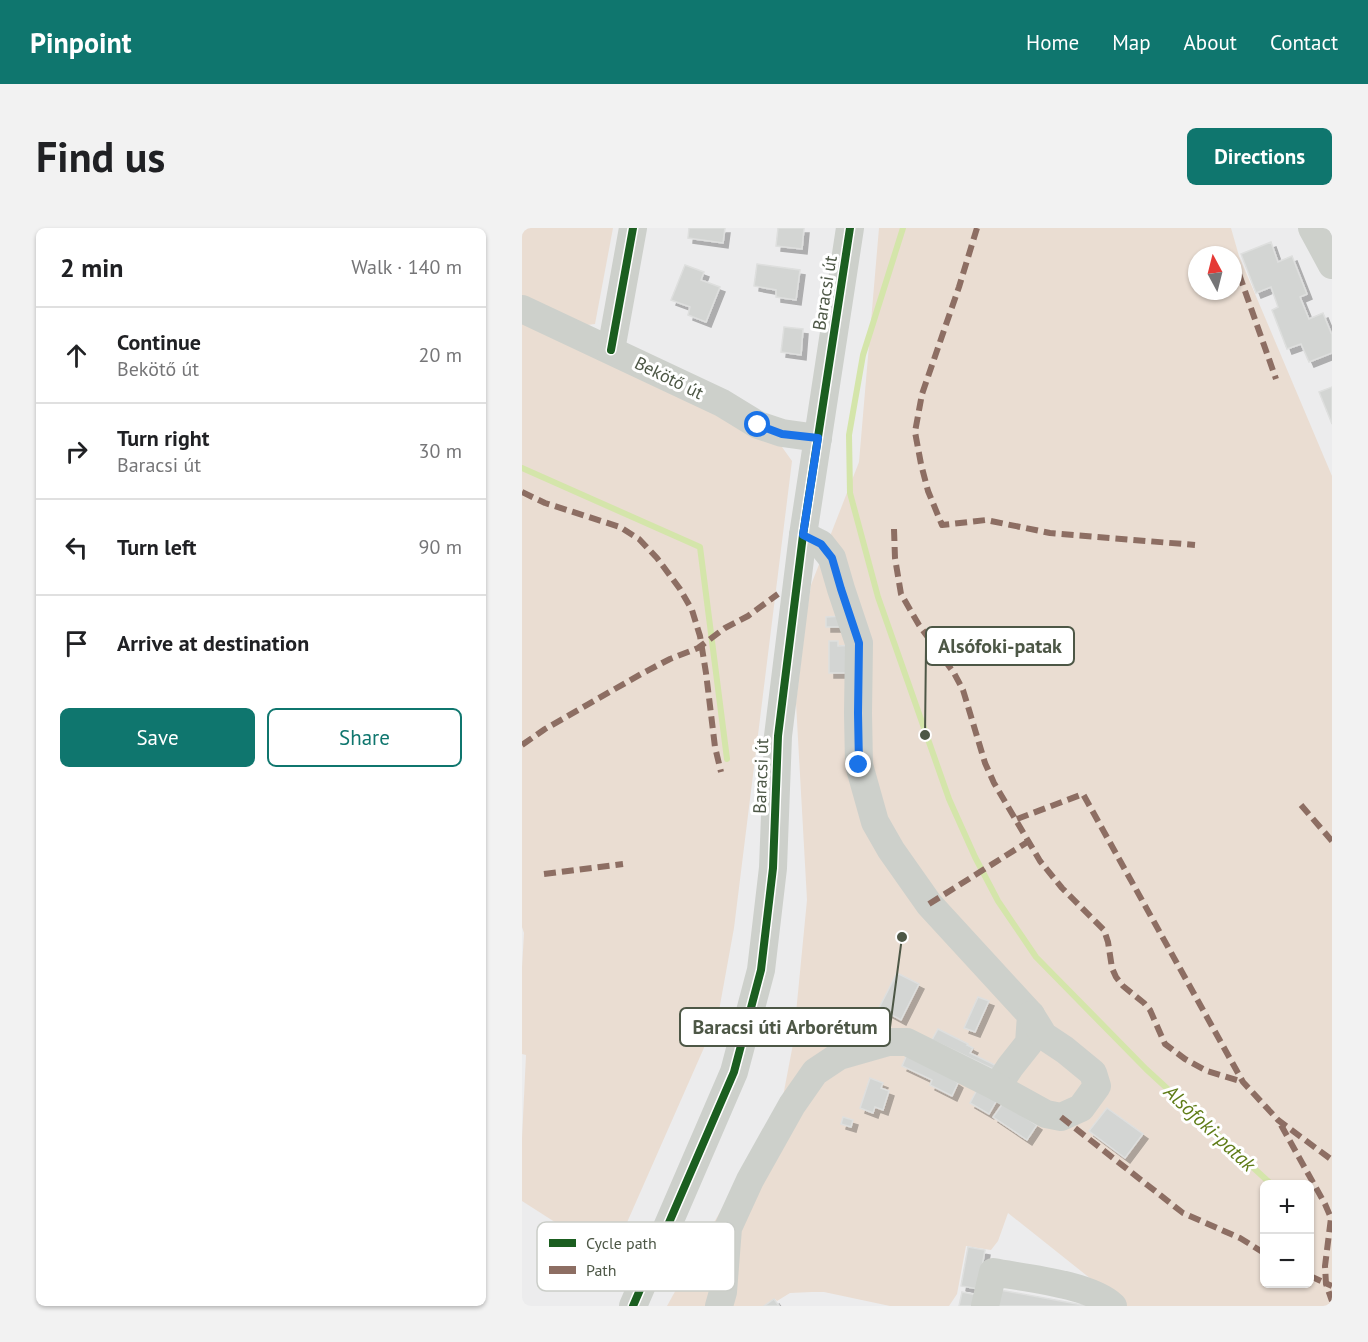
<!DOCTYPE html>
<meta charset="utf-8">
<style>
body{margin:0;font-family:"PT Sans",sans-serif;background:#f2f2f2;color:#202124}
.controls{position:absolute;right:18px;bottom:18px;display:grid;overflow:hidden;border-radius:9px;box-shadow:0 2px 4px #0004}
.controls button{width:54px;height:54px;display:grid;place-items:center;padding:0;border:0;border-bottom:2px solid #e0e0e0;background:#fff;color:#202124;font:30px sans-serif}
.compass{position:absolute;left:666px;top:18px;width:54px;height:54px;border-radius:50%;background:#fff;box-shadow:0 2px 4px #0004;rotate:353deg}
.stop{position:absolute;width:18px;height:18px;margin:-14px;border:4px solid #1a73e8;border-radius:50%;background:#fff}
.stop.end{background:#1a73e8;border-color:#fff;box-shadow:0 2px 6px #0008}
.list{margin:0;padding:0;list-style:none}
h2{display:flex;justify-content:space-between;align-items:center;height:78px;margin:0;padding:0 24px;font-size:26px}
h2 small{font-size:20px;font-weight:400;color:#757577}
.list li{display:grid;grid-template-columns:39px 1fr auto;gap:18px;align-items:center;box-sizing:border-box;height:96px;padding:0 24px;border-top:2px solid #e0e0e0}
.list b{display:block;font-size:22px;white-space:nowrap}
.list p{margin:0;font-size:20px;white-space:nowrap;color:#757577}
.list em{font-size:20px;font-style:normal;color:#757577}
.actions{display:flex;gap:12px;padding:18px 24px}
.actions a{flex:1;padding:14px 0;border:2px solid #0f766e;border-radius:9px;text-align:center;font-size:21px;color:#0f766e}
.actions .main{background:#0f766e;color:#fff}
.icon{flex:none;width:33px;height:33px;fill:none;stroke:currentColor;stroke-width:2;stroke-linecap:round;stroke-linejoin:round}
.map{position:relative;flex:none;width:810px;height:1078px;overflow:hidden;border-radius:9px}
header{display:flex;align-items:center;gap:36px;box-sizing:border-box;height:84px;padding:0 30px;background:#0f766e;color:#fff}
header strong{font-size:28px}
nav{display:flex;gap:33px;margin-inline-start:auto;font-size:21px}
.intro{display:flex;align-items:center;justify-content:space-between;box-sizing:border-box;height:144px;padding:0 36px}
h1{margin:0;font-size:42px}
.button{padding:15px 27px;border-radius:9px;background:#0f766e;color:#fff;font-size:21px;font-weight:700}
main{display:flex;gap:36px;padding:0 36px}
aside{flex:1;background:#fff;border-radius:9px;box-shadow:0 2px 4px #0004}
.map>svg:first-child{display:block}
.green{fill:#eaddd2;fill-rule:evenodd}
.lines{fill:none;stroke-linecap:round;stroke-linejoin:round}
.stream{stroke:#d4e5aa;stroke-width:6}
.building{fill:#d3d5d3;stroke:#dedfde;stroke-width:1.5;filter:url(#shadow)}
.minor{stroke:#cdd0cb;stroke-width:28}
.quiet{stroke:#8d6e63;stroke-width:6;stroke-dasharray:12 6;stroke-linecap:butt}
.cycleway-casing{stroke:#fff;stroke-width:11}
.cycleway{stroke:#1b5e20;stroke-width:8}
.route{stroke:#1a73e8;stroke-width:8}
.labels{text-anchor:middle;stroke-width:6;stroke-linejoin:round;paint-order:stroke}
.street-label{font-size:18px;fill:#4d5746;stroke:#fff}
.water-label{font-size:20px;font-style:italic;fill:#5f7c17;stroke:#fff}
.key{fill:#fff;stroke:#cacdc8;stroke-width:1.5}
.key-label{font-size:16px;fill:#4d5746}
.leader{fill:none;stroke:#4d5746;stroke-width:2}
.callout-dot{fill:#4d5746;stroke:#fff;stroke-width:2}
.callout{fill:#fff;stroke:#4d5746;stroke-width:2}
.callout-label{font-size:20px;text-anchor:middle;font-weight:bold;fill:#4d5746}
</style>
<header>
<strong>Pinpoint</strong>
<nav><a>Home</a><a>Map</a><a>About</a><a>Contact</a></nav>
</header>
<div class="intro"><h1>Find us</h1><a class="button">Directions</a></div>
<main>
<aside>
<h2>2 min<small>Walk · 140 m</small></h2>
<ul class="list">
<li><svg class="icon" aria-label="ahead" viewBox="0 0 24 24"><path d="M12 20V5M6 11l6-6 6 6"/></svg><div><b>Continue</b><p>Bekötő út</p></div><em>20 m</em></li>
<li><svg class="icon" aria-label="right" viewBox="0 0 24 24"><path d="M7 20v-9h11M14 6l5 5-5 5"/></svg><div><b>Turn right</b><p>Baracsi út</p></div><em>30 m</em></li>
<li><svg class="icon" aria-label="left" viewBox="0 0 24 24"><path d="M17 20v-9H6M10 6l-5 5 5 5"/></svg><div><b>Turn left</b></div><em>90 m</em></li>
<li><svg class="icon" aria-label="arrive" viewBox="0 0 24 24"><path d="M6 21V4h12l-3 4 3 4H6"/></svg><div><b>Arrive at destination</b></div></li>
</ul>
<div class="actions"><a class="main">Save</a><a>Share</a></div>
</aside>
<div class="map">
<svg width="810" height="1078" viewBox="0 0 810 1078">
<defs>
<filter id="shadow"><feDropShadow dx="5" dy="5" stdDeviation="0" flood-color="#0004"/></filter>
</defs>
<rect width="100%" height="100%" fill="#ececed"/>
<g class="green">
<polygon points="0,0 91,0 73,96 65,97 0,72"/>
<path d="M357,0h352l8,28 93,220v830h-207l-117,-93 -10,28 -7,9 -25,-4 -9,48 -8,12h-59l-66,-14h-12l-22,1 -13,8 -2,-2 -11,7h-97l31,-56 83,-143 12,-63 14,-144 -11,-197 10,-84 5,-34 48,-123zM675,27h36v36h-36zM742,956h46v100h-46z"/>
<polygon points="0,92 260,219 270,233 212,700 196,788 88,1033 44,1036 50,1005 0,973 0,910 4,827 0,826 0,739 2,705 0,699"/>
</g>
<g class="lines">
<g class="stream">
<polyline points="381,0 341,127 327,207 328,265 356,369 427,571 453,629 476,673 514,729 624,841 749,956"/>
<polyline points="0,240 178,319 205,531"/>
</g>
</g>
<g class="building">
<polygon points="167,0 203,0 201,15 166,10"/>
<polygon points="256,0 282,0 280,21 254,18"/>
<polygon points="749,14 756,34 770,28 785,66 778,69 787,91 801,85 810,107 810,125 787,134 779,116 765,121 750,82 756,79 749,59 734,65 719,26"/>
<polygon points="235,36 278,42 274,72 254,69 254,62 232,58"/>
<polygon points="163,37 182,44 179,52 198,59 184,94 166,87 168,79 149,72"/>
<polygon points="262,99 281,101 279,127 259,124"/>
<polygon points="810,159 810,196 797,164"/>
<polygon points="320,388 321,399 304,399 304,389"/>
<polygon points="307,413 316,413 316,418 333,417 334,445 307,445"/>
<polygon points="375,745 397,756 379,792 357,780"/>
<polygon points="456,769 467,773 453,804 442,800"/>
<polygon points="416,801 446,816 445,817 451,820 448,825 473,837 471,841 410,812"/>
<polygon points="387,822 436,855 430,868 408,857 410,852 380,838"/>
<polygon points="348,850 361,855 359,860 367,863 361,882 353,879 351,885 338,880"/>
<polygon points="456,860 475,872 467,886 448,875"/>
<polygon points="481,875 515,897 505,912 471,889"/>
<polygon points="585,880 621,906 603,930 567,903"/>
<polygon points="321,889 331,892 329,899 319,896"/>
<polygon points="446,1019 463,1022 456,1061 439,1058"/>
<polygon points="478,1062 566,1078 474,1078"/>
<polygon points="440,1064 455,1067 453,1078 437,1078"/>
<polygon points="252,1071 257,1078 242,1078"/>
</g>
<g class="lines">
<g class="minor">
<polyline points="790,0 810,37"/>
<polyline points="0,81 200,175 236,197 260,205 296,210"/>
<polyline points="89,122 111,0"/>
<polyline points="281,307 299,316 310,330 319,361 337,415 336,485 337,537 353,594 369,622 407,676 509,787 507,815 488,839 475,859"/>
<polyline points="111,1078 212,844 239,742 251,640 256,508 281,307 328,0"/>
<polyline points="197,1078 201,1064 206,1000 228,952 270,877 293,844 317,828 366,814 385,814 475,859 524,886 539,889 559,880 575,858 571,845 543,822 522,808 509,787"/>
<path d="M463,1078l8,-34c32,6 97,12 120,34"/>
</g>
<g class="quiet">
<polyline points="455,0 437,59 400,166 393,204 399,236 406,263 420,297 464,292 528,305 673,317"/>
<polyline points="711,29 754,151"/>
<polyline points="0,264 23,275 98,299 117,311 135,330 158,361 170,382 178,408 184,445 193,519 199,544"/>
<polyline points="372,301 373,330 379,366 397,397 432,445 441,462 463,535 472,555 518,633 540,660 582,702 586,714 590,740 594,749 601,758 622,775 628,782 643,816 663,831 685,843 721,854"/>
<polyline points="0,517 23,501 119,446 148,431 176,420 203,400 226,388 256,366"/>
<polyline points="779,577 810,613"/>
<polyline points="495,591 561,566 721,854 756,892 810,932"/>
<polyline points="22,646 101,636"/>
<polyline points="407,676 507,613"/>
<polyline points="539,889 661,985 718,1010 742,1025"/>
<polyline points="759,897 803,976 809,990 803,1038 804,1056 810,1073"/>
<polyline points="788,1048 810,1058"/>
</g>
<g class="cycleway-casing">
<g id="cycleway">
<polyline points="89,122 111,0"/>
<polyline points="111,1078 212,844 239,742 251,640 256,508 281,307 328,0"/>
</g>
</g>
<use href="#cycleway" class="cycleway"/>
</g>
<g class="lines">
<polyline class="route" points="236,197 260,206 296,210 281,307 299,316 310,330 319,361 337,415 336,485 337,537"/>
</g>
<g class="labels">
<g class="street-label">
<text transform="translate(303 65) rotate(-81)" y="6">Baracsi út</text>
<text transform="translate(147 150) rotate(26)" y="6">Bekötő út</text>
<text transform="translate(239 548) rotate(-88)" y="6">Baracsi út</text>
</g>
<g class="water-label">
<text transform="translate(688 900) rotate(43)" y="7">Alsófoki-patak</text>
</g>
</g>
<rect x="15" y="994" width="198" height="69" rx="9" class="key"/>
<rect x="27" y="1011" width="27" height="8" fill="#1b5e20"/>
<rect x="27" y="1038" width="27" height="8" fill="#8d6e63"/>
<g class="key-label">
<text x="64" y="1021">Cycle path</text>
<text x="64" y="1048">Path</text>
</g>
<path class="leader" d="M403 507L404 418M380 709L368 799"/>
<g class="callout-dot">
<circle cx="403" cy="507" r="6"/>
<circle cx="380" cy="709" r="6"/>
</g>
<g class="callout">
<rect x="404" y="399" width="148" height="38" rx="6"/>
<rect x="158" y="780" width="210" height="38" rx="6"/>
</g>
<g class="callout-label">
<text x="478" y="425">Alsófoki-patak</text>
<text x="263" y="806">Baracsi úti Arborétum</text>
</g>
</svg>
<div class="controls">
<button>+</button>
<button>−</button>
</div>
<svg class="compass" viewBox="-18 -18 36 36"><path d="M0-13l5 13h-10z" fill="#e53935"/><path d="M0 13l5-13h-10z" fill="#757577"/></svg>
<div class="stop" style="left:236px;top:197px"></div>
<div class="stop end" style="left:337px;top:537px"></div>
</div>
</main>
